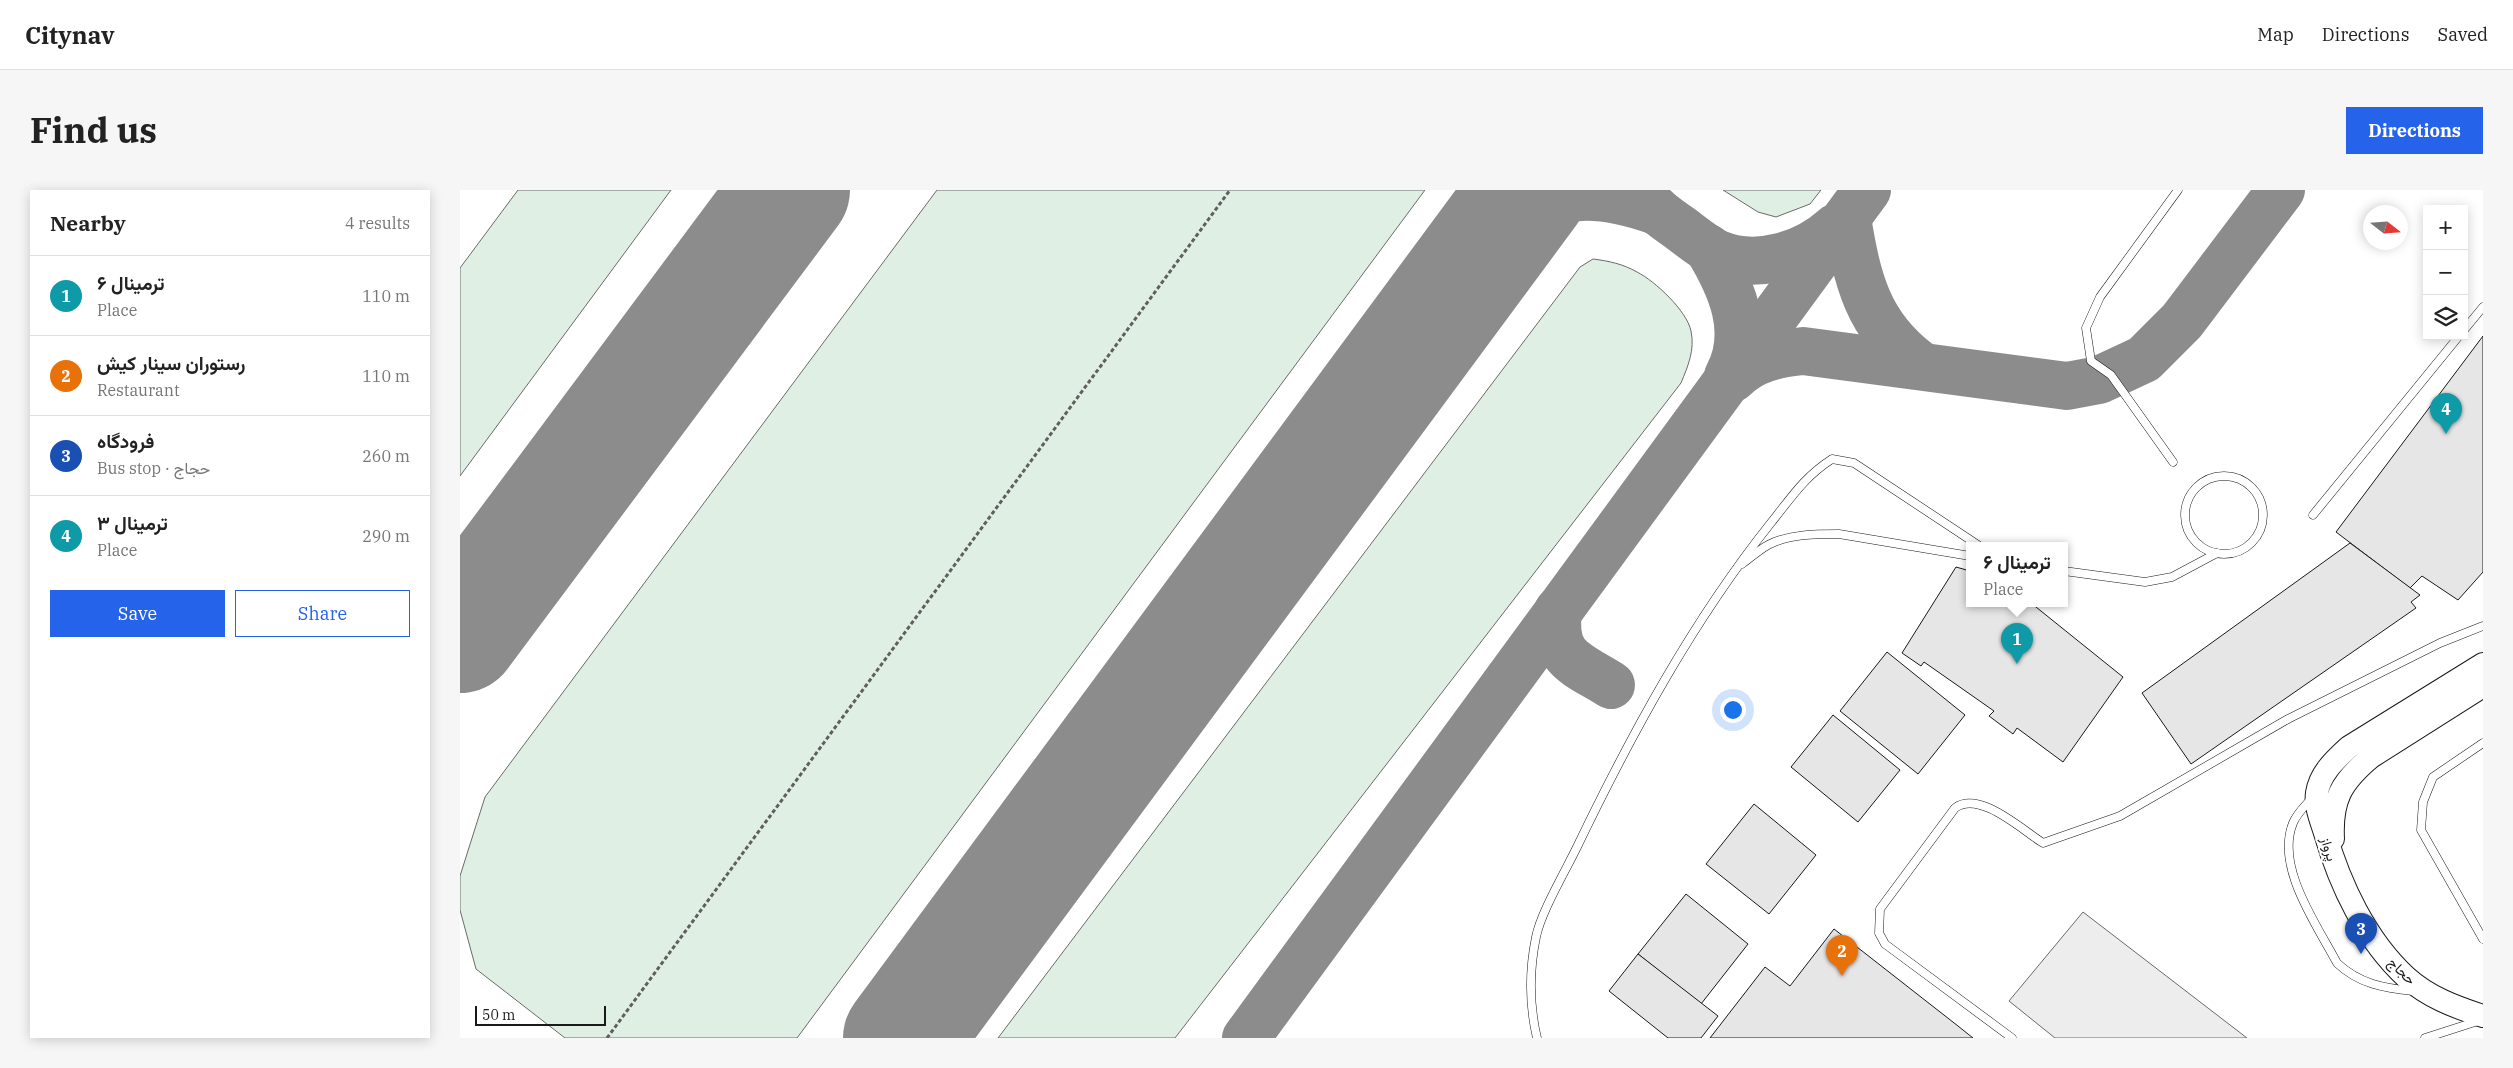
<!DOCTYPE html>
<meta charset="utf-8">
<style>
body{margin:0;font-family:"IBM Plex Serif",Vazirmatn,serif;background:#f6f6f6;color:#222}
.controls{position:absolute;right:15px;top:15px;display:grid;overflow:hidden;border-radius:0px;box-shadow:0 2px 12px #0003}
.controls button{width:45px;height:45px;display:grid;place-items:center;padding:0;border:0;border-bottom:1px solid #e0e0e0;background:#fff;color:#222;font:25px sans-serif}
.compass{position:absolute;left:1903px;top:15px;width:45px;height:45px;border-radius:50%;background:#fff;box-shadow:0 2px 12px #0003;rotate:107deg}
.scale{position:absolute;left:15px;bottom:12px;width:131px;box-sizing:border-box;padding-left:5px;border:2px solid #1a1a1a;border-top:0;font-size:14px;line-height:18px;white-space:nowrap;color:#1a1a1a;-webkit-text-stroke:4px #fff;paint-order:stroke}
.you{position:absolute;left:1272px;top:519px;width:18px;height:18px;margin:-12px;border:4px solid #fff;border-radius:50%;background:#1a73e8;box-shadow:0 0 0 8px #1a73e833}
.badge{display:grid;place-items:center;width:32px;height:32px;border-radius:50%;background:#2563eb;color:#fff;font-size:16px;font-weight:700}
.pin{position:absolute;translate:-50% -41px;filter:drop-shadow(0 1px 2px #0008)}
.pin::after{content:'';position:absolute;top:26px;width:18px;height:15px;background:inherit;clip-path:polygon(0 0,100% 0,50% 100%)}
.popup{position:absolute;left:1506px;top:352px;width:102px;height:65px;box-sizing:border-box;display:grid;place-content:center;border-radius:0px;background:#fff;filter:drop-shadow(0 1px 4px #0005);font-size:16px;white-space:nowrap;color:#767676}
.popup b{font-size:19px;color:#222}
.popup::after{content:'';position:absolute;left:50%;top:100%;margin-left:-10px;border:10px solid transparent;border-top-color:#fff}
.list{margin:0;padding:0;list-style:none}
h2{display:flex;justify-content:space-between;align-items:center;height:65px;margin:0;padding:0 20px;font-size:21px}
h2 small{font-size:16px;font-weight:400;color:#767676}
.list li{display:grid;grid-template-columns:32px 1fr auto;gap:15px;align-items:center;box-sizing:border-box;height:80px;padding:0 20px;border-top:1px solid #e0e0e0}
.list b{display:block;font-size:19px;white-space:nowrap}
.list p{margin:0;font-size:16px;white-space:nowrap;color:#767676}
.list em{font-size:16px;font-style:normal;color:#767676}
.actions{display:flex;gap:10px;padding:15px 20px}
.actions a{flex:1;padding:11px 0;border:1px solid #2563eb;border-radius:0px;text-align:center;font-size:18px;color:#2563eb}
.actions .main{background:#2563eb;color:#fff}
.icon{flex:none;width:28px;height:28px;fill:none;stroke:currentColor;stroke-width:2;stroke-linecap:round;stroke-linejoin:round}
.map{position:relative;flex:none;width:2023px;height:848px;overflow:hidden;border-radius:0px}
header{display:flex;align-items:center;gap:30px;box-sizing:border-box;height:70px;padding:0 25px;background:#fff;border-bottom:1px solid #e0e0e0}
header strong{font-size:24px}
nav{display:flex;gap:28px;margin-inline-start:auto;font-size:18px}
.intro{display:flex;align-items:center;justify-content:space-between;box-sizing:border-box;height:120px;padding:0 30px}
h1{margin:0;font-size:35px}
.button{padding:12px 22px;border-radius:0px;background:#2563eb;color:#fff;font-size:18px;font-weight:700}
main{display:flex;gap:30px;padding:0 30px}
aside{flex:1;background:#fff;border-radius:0px;box-shadow:0 2px 12px #0003}
.map>svg:first-child{display:block}
.green{fill:#e0efe3;stroke:#6a6a6a}
.parking{fill:#ededed;stroke:#6a6a6a}
.lines{fill:none;stroke-linecap:round;stroke-linejoin:round}
.taxiway{stroke:#8c8c8c;stroke-width:48}
.runway{stroke:#8c8c8c;stroke-width:118}
.building{fill:#e6e6e6;stroke:#1a1a1a}
.lane-casing{stroke:#1a1a1a;stroke-width:9}
.secondary-casing{stroke:#1a1a1a;stroke-width:24}
.path{stroke:#5f5f5f;stroke-width:3;stroke-dasharray:4 2.5;stroke-linecap:butt}
.lane{stroke:#fff;stroke-width:8}
.secondary{stroke:#fff;stroke-width:22}
.labels{text-anchor:middle;stroke-width:4;stroke-linejoin:round;paint-order:stroke}
.street-label{font-size:14px;fill:#1a1a1a;stroke:#fff}
</style>
<header>
<strong>Citynav</strong>
<nav><a>Map</a><a>Directions</a><a>Saved</a></nav>
</header>
<div class="intro"><h1>Find us</h1><a class="button">Directions</a></div>
<main>
<aside>
<h2>Nearby<small>4 results</small></h2>
<ul class="list">
<li><span class="badge" style="background:#0f9aa8">1</span><div><b>ترمینال ۶</b><p>Place</p></div><em>110 m</em></li>
<li><span class="badge" style="background:#e8710a">2</span><div><b>رستوران سینار کیش</b><p>Restaurant</p></div><em>110 m</em></li>
<li><span class="badge" style="background:#1a4fb4">3</span><div><b>فرودگاه</b><p>Bus stop · حجاج</p></div><em>260 m</em></li>
<li><span class="badge" style="background:#0f9aa8">4</span><div><b>ترمینال ۳</b><p>Place</p></div><em>290 m</em></li>
</ul>
<div class="actions"><a class="main">Save</a><a>Share</a></div>
</aside>
<div class="map">
<svg width="2023" height="848" viewBox="0 0 2023 848">
<rect width="100%" height="100%" fill="#fff"/>
<g class="green">
<polygon points="58,0 211,0 0,286 0,78"/>
<polygon points="477,0 965,0 337,848 105,848 16,779 0,720 0,686 25,607"/>
<polygon points="1263,0 1361,0 1350,14 1316,27 1298,22"/>
<path d="M1133,69c16,2 30,5 44,13 18,9 50,39 54,59 4,19 -3,35 -10,52l-506,655h-177l582,-771z"/>
</g>
<polygon class="parking" points="1623,722 1787,848 1595,848 1549,811"/>
<g class="lines">
<g class="taxiway">
<path d="M1179,0c11,17 25,27 41,38 12,9 25,20 38,26 39,16 87,1 117,-26"/>
<path d="M1387,28c10,61 20,107 72,146"/>
<path d="M1044,37c51,-37 93,-37 152,-16"/>
<path d="M1248,58c23,38 44,84 20,128"/>
<path d="M1273,188c20,-20 43,-24 70,-27l264,35 32,-6 45,-21 38,-38 99,-131"/>
<path d="M1098,421c-6,48 18,52 53,74"/>
<polyline points="786,848 1407,0"/>
</g>
<g class="runway">
<polyline points="0,444 331,0"/>
<polyline points="442,848 1069,0"/>
</g>
</g>
<g class="building">
<polygon points="2023,146 2023,382 1998,410 1962,386 1950,398 1876,342"/>
<polygon points="1890,353 1960,405 1951,412 1956,418 1731,574 1682,503"/>
<polygon points="1496,377 1510,381 1510,413 1571,413 1663,487 1603,572 1557,538 1553,544 1529,526 1534,521 1464,472 1461,476 1442,463"/>
<polygon points="1427,462 1505,525 1458,584 1380,521"/>
<polygon points="1373,525 1440,580 1398,632 1331,577"/>
<polygon points="1294,614 1356,665 1309,724 1246,674"/>
<polygon points="1226,704 1288,754 1241,814 1178,764"/>
<polygon points="1374,739 1498,836 1513,848 1250,848 1305,777 1330,796"/>
<polygon points="1178,764 1258,826 1241,848 1208,848 1149,801"/>
</g>
<g class="lines">
<g class="lane-casing">
<g id="lane">
<polyline points="2004,140 2023,117"/>
<polyline points="1713,272 1651,185 1631,171 1626,138 1640,107 1718,0"/>
<circle cx="1764" cy="325" r="39"/>
<polyline points="1853,325 1999,146"/>
<path d="M1282,374c8,-6 17,-14 26,-19 21,-11 48,-11 71,-11l131,22"/>
<polyline points="1604,381 1685,392 1712,387 1757,363"/>
<polyline points="2023,553 1973,587 1963,612 1961,640 2023,749"/>
<path d="M1852,608c-7,8 -15,15 -19,25 -18,44 24,102 44,140 22,21 47,25 76,28"/>
<path d="M1077,848c-8,-34 -8,-67 -1,-101 5,-25 29,-65 41,-90 54,-112 115,-225 193,-323 21,-26 34,-47 62,-65l22,4 124,82"/>
<path d="M1552,848l-127,-94 -6,-11 1,-24 75,-101c24,-18 66,21 88,35l77,-27 168,-97 152,-76 43,-17"/>
<polyline points="1965,848 2018,831"/>
</g>
</g>
<g class="secondary-casing">
<g id="secondary">
<path d="M2023,474l-134,83c-14,13 -29,26 -32,46 -2,14 4,27 8,40 15,52 41,107 81,144 22,20 49,30 77,39"/>
<path d="M1873,649c-2,-39 8,-57 38,-82l112,-71"/>
</g>
</g>
<polyline class="path" points="147,848 770,0"/>
<use href="#lane" class="lane"/>
<use href="#secondary" class="secondary"/>
</g>
<g class="labels">
<g class="street-label">
<text transform="translate(1869 659) rotate(73)" y="5">پرواز</text>
<text transform="translate(1942 781) rotate(44)" y="5">حجاج</text>
</g>
</g>
</svg>
<div class="controls">
<button>+</button>
<button>−</button>
<button><svg class="icon" aria-label="layers" viewBox="0 0 24 24"><path d="M12 4l9 5-9 5-9-5zM3 14l9 5 9-5"/></svg></button>
</div>
<svg class="compass" viewBox="-18 -18 36 36"><path d="M0-13l5 13h-10z" fill="#e53935"/><path d="M0 13l5-13h-10z" fill="#767676"/></svg>
<div class="scale">50 m</div>
<div class="you"></div>
<div class="pin badge" style="left:1557px;top:474px;background:#0f9aa8">1</div>
<div class="popup"><b>ترمینال ۶</b>Place</div>
<div class="pin badge" style="left:1382px;top:786px;background:#e8710a">2</div>
<div class="pin badge" style="left:1901px;top:764px;background:#1a4fb4">3</div>
<div class="pin badge" style="left:1986px;top:244px;background:#0f9aa8">4</div>
</div>
</main>
